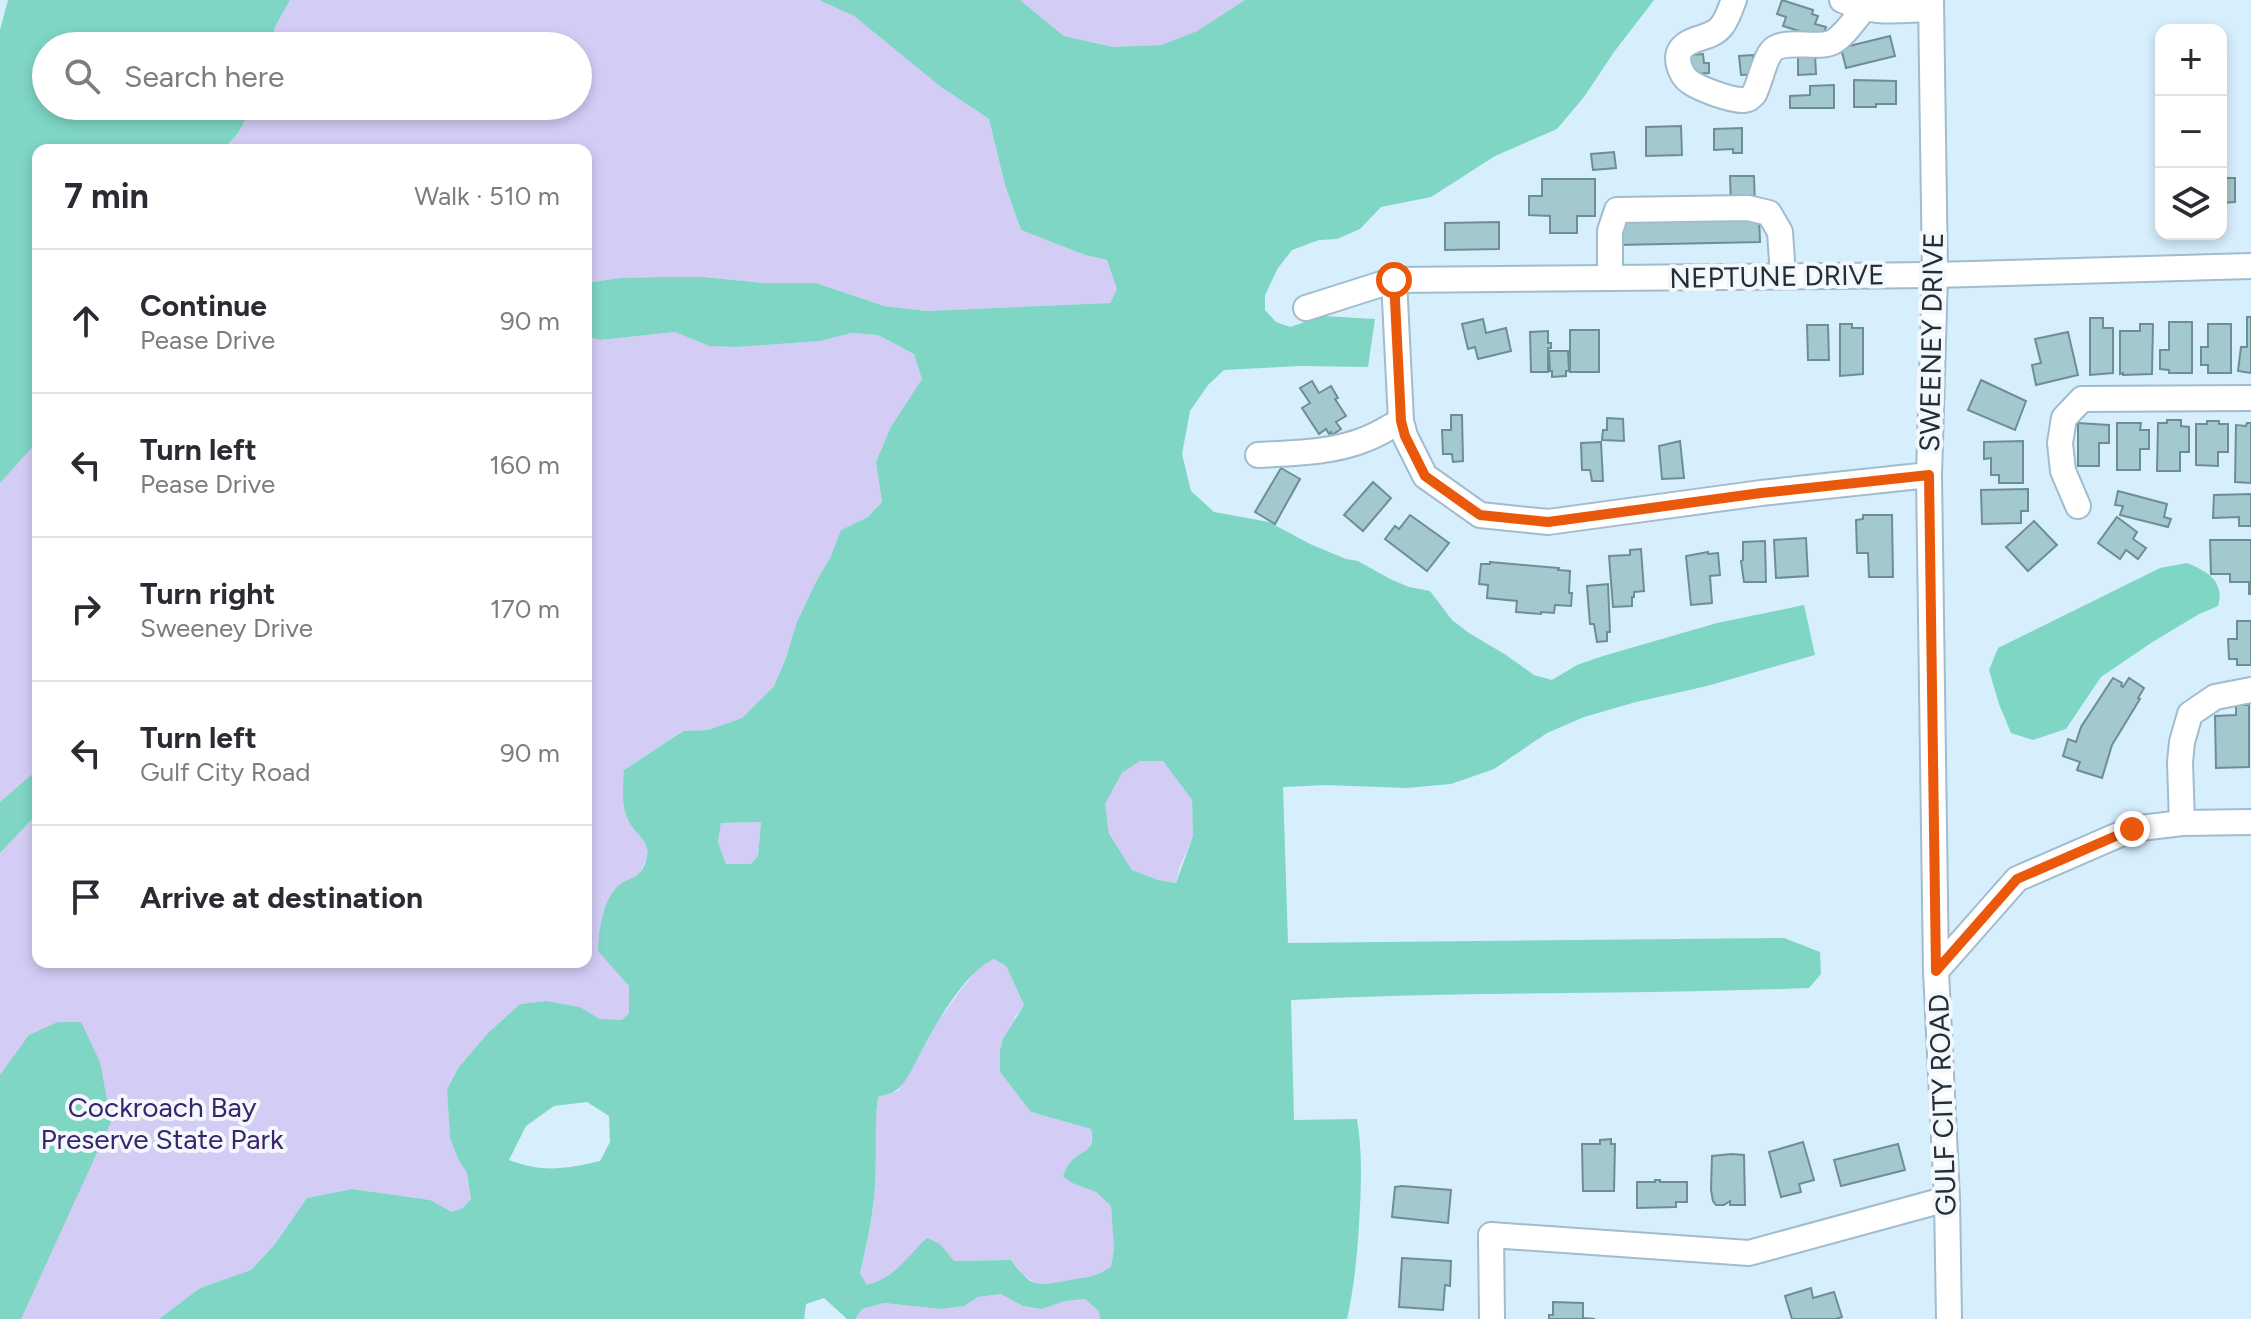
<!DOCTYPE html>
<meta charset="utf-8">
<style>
body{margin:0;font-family:Figtree,sans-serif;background:#f7f7f7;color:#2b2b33}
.controls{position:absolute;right:24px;top:24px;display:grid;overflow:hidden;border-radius:16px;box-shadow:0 4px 12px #0003}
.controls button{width:72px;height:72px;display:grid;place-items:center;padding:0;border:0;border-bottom:2px solid #e1e1e2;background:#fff;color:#2b2b33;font:40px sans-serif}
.stop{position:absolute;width:24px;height:24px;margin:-18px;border:6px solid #ea580c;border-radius:50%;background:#fff}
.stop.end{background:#ea580c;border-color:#fff;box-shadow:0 2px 8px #0008}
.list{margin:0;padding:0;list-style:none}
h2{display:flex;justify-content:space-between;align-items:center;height:104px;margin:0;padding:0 32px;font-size:34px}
h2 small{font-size:26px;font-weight:400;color:#7c7c81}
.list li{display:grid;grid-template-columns:52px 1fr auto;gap:24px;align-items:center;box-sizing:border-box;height:144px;padding:0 32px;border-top:2px solid #e1e1e2}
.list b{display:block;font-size:30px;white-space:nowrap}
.list p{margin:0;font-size:26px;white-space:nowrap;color:#7c7c81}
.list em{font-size:26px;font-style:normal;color:#7c7c81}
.icon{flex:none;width:44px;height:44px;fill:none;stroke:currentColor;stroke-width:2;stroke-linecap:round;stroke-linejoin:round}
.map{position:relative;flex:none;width:2251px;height:1319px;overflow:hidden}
.search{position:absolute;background:#fff;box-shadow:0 4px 12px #0003;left:32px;top:32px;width:560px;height:88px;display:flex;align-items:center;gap:20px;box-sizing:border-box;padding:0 28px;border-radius:44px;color:#7c7c81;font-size:30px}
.panel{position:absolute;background:#fff;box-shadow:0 4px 12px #0003;left:32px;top:144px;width:560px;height:824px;border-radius:16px}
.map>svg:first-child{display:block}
.green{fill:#d3ccf5}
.water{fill:#7fd6c5;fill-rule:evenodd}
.building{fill:#a3c8cd;stroke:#6c8f94;stroke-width:2}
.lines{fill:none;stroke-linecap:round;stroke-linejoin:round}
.minor-casing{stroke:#a0bcce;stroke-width:28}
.minor{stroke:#fff;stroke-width:24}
.route{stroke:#ea580c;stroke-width:10}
.labels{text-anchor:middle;stroke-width:8;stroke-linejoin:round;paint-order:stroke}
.street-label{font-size:28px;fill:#232e35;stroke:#f2f8fc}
.park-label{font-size:28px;fill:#3a256d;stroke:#f2f8fc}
</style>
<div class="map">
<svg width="2251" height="1319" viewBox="0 0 2251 1319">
<rect width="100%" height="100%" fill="#d7eefd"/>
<g class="green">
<polygon points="290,0 819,0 854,16 941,87 989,119 1005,185 1021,230 1085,255 1107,260 1117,289 1110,303 927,311 884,306 816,283 763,283 704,277 662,277 620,278 586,283 586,150 223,150 238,133 253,106 578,106 578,46 271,46 275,27"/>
<polygon points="1020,0 1245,0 1197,31 1161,45 1113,47 1064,36"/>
<polygon points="675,332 709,346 736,347 820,341 850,333 878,335 914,354 922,379 876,462 882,502 868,517 841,530 831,556 816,582 774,686 742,718 708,730 682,731 624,770 627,819 646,844 648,855 638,877 618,887 617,972 629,986 629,1013 622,1021 600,1019 580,1007 547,1001 520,1004 488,1033 459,1067 447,1089 450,1138 458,1159 467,1173 471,1199 463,1208 452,1212 430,1200 352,1189 307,1198 275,1244 251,1270 200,1288 159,1319 0,1319 0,853 38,813 38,962 586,962 586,336 600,340"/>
<polygon points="38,441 38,769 0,802 0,483"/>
<polygon points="1140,761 1163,761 1192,800 1193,836 1179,869 1176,883 1158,880 1132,870 1109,835 1105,804 1122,773"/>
<polygon points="761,822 758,856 752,864 726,864 718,842 721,823"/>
<path d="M994,959l12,7 18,40 -9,11 -15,55 31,40 60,17c4,18 -7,24 -21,33l2,21 24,9 15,14 3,43 -3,19 -16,9 -54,9 -18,-11 -12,-15 -58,1 -13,-17 -23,4c-14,18 -28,31 -50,38l-7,-13c7,-28 13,-58 15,-87 2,-30 -1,-60 3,-89l20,-6 15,-24 19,-37 28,-39 21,-26z"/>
<polygon points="1002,1294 1023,1306 1042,1309 1065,1301 1085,1299 1100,1311 1100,1319 855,1319 862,1309 884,1303 940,1309 964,1306 978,1297"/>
</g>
<g class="water">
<polygon points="8,0 290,0 275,27 271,46 46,46 46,106 253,106 238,133 223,150 38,150 38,441 0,483 0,30"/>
<path d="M819,0h201l44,36 49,11 48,-2 36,-14 48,-31h409l-40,52 -30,45 -27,32 -62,27 -64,41 -50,10 -21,22 -23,10 -18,1 -27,10 -14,18 -13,27v15l11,12 14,5 33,-11 52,3 -7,48 -67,-1 -77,4 -16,15 -18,26 -8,43 9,37 23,21 55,10 41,22 36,15 12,2 32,18 19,8 21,4 22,29 17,13 37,22 28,20 18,5 25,-15 26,-9 114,-33 87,-18 11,50 -108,31 -71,16 -52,15 -37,16 -53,36 -43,15 -45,4 -81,-3 -42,2 5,156 496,-5 36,14 1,22 -12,14c-173,7 -346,3 -518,12l3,120 63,-1c6,36 4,70 2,106 -2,32 -5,63 -12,94h-247l-1,-8 -14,-12 -20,2 -23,8 -19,-3 -22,-12 -23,3 -14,9 -24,3 -56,-6 -22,6 -7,10h-8l-23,-21 -18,6 -2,15h-645l41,-31 51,-18 24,-26 32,-46 45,-9 78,11 22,12 11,-4 8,-9 -4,-26 -9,-14 -8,-21 -3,-49 12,-22 29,-34 32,-29 27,-3 33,6 20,12 22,1 7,-7v-27l-31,-35c1,-20 4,-50 20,-65 13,-11 23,-5 29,-29 4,-16 -14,-25 -19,-37 -7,-15 -5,-34 -4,-50l59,-39 25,-1 34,-12 32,-32 13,-31 10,-33 19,-40 15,-26 10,-26 27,-13 14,-15 -6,-40 15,-35 31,-48 -8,-25 -36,-19 -27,-2 -31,8 -84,6 -27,-1 -34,-14 -75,8 -14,-4v-53l34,-5 42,-1h42l59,6h53l68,23 43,5 183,-8 7,-14 -10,-29 -22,-5 -64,-25 -16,-45 -16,-66 -48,-32 -87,-71zM1140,761h23l29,39 1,36 -17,47 -18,-3 -26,-10 -23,-36 -4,-30 17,-31zM761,822l-3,34 -7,8h-25l-8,-22 3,-19zM994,959l12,7 18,39 -21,34 -3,11v22l31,40 60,17c6,24 -12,21 -22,35 -3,4 -4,8 -6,12l9,7 24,9 15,14 3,43 -3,18c-19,12 -21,9 -41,13 -33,6 -38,9 -59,-20l-57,1 -14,-17 -13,-6c-22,20 -29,38 -60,47l-7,-12c7,-29 13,-58 15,-87 2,-30 -1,-59 3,-89 5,-2 13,-3 17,-6 10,-5 21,-30 27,-41 14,-27 44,-79 72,-91zM587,1102l22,14 1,26 -10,19c-34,8 -58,12 -91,-1l17,-34 28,-20z"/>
<path d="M2187,563c21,9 38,18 31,43l-19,8 -48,29 -50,34 -35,52 -33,11 -22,-7 -12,-29 -10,-34 9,-22 162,-80z"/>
<polygon points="38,769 38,813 0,853 0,802"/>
<polygon points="58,1022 81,1022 100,1062 111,1122 21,1319 0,1319 0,1075 29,1035"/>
</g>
<g class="building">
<polygon points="1782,0 1813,10 1812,14 1818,16 1815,24 1826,27 1822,38 1783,26 1786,17 1777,14"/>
<polygon points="1890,36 1895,56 1846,68 1841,48"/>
<polygon points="1703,54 1704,63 1709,63 1709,73 1691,74 1690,55"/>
<polygon points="1753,55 1753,64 1759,74 1741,75 1739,56"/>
<polygon points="1815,55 1816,74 1798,75 1798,56"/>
<polygon points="1854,80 1896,81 1896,104 1876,104 1876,107 1854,107"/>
<polygon points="1834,85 1834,108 1790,108 1790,96 1810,95 1810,86"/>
<polygon points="1681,126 1682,155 1646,156 1646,127"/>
<polygon points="1742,128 1742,153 1733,153 1733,149 1714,150 1714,129"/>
<polygon points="1614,152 1616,168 1593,170 1591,154"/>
<polygon points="1730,176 1754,176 1755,207 1731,207"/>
<polygon points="2221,178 2235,178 2235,202 2221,203"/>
<polygon points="1542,179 1595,179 1595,216 1577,216 1577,233 1550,233 1550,216 1529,215 1529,196 1542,196"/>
<polygon points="1759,216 1760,242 1618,245 1617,219"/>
<polygon points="1499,222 1499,249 1445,250 1445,223"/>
<polygon points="2247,317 2251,317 2251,373 2238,371 2241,347 2247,347"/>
<polygon points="2090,318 2103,318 2103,328 2113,328 2113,373 2090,375"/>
<polygon points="1483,319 1486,333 1506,328 1511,351 1478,359 1475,347 1468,349 1462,324"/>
<polygon points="2169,322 2192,322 2192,373 2169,373 2169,370 2160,369 2160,350 2169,350"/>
<polygon points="1840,324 1852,324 1852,328 1863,328 1863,374 1840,376"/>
<polygon points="2140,324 2153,324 2152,374 2123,375 2123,373 2120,374 2120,331 2140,331"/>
<polygon points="2208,324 2231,324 2231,373 2208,373 2208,365 2201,365 2201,347 2208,347"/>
<polygon points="1807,325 1828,325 1829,360 1808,360"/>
<rect x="1570" y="330" width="29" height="42"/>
<polygon points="1548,331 1548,343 1551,343 1551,348 1548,348 1548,372 1531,372 1530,332"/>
<polygon points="2068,332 2078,375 2036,385 2032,365 2041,363 2035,339"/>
<polygon points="1549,351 1568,351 1569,371 1566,371 1566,376 1552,377 1552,371 1550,371"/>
<polygon points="1981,380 2026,401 2015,430 1968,410"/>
<polygon points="1312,381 1319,393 1331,386 1338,398 1335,399 1346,416 1336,422 1341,429 1332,435 1331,432 1329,434 1326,429 1319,434 1302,408 1310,403 1300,388"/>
<polygon points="1451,415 1462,415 1463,461 1453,462 1452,454 1443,454 1442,430 1451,430"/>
<polygon points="1607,418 1623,419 1624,441 1602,440 1603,430 1607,430"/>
<polygon points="2167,420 2181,420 2181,426 2189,427 2189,452 2180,452 2180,471 2157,471 2158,423 2167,423"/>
<polygon points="2207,421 2219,421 2219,424 2228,424 2228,452 2218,452 2218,466 2196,465 2196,424 2207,424"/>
<polygon points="2078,423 2109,425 2109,443 2099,443 2099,466 2078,466"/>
<polygon points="2117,423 2141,423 2140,430 2149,430 2149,449 2140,449 2140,470 2117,470"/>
<polygon points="2247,423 2251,423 2251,483 2235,482 2236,425 2246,426"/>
<polygon points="1680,441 1684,478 1662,479 1659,446"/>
<polygon points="2023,441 2023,483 1999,483 1999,475 1991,475 1991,458 1984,459 1984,442"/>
<polygon points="1601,442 1603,481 1592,481 1590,470 1582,470 1581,443"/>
<polygon points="1281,468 1300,479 1275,524 1255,512"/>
<polygon points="1373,482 1391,498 1363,531 1344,515"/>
<polygon points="2028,489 2028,511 2021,511 2021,523 1982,524 1981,490"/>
<polygon points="2118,491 2167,504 2164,517 2171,519 2168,527 2120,515 2123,506 2115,505"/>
<polygon points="2251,494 2251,526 2239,526 2239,517 2213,518 2214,495"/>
<polygon points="1410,515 1449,543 1427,571 1385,539 1395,526 1399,529"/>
<polygon points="1863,515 1892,515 1893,577 1869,577 1868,553 1857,553 1856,520 1863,519"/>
<polygon points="2117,517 2137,532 2133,539 2146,548 2138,559 2126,550 2120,559 2098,543"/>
<polygon points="2034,521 2057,545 2028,571 2006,547"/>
<polygon points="1806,538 1808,576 1776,578 1774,540"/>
<polygon points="2210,540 2251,540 2251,594 2249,594 2249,582 2230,582 2230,574 2211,574"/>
<polygon points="1765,541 1766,582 1744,582 1741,561 1743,560 1743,542"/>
<polygon points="1641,549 1644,591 1634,592 1634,597 1632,597 1632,606 1613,607 1609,556 1630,555 1630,550"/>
<polygon points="1708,552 1708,554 1718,553 1720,575 1710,576 1712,603 1691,605 1686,556"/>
<polygon points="1490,562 1559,568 1558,570 1570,571 1569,593 1572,593 1571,606 1555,605 1554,613 1541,612 1541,614 1516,612 1517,601 1487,598 1488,585 1479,584 1481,564 1490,564"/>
<polygon points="1608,584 1610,632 1607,632 1607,641 1597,642 1594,624 1590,624 1587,586"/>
<polygon points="2237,621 2251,621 2251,665 2237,665 2237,659 2229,659 2228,639 2237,639"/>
<polygon points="2113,678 2122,683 2121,686 2123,687 2129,678 2144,688 2138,698 2140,699 2112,745 2102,778 2077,770 2080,762 2063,756 2068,739 2076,742 2081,727"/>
<polygon points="2236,705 2249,705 2249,767 2216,768 2215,716 2236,715"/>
<polygon points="1611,1139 1611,1144 1615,1144 1614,1191 1583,1191 1582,1144 1600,1144 1600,1140"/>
<polygon points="1803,1142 1814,1180 1799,1184 1801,1192 1781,1197 1769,1152"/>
<polygon points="1898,1144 1905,1170 1841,1186 1834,1160"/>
<polygon points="1732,1154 1744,1155 1745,1205 1730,1205 1730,1201 1724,1205 1716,1205 1713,1201 1711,1190 1712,1156"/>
<polygon points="1655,1180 1660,1180 1660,1182 1687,1182 1687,1202 1676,1202 1676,1207 1637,1208 1637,1182 1655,1182"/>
<polygon points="1402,1186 1451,1190 1448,1223 1392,1217 1395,1187"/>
<polygon points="1402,1258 1451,1261 1450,1286 1445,1285 1443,1310 1399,1307"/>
<polygon points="1811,1288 1813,1298 1834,1292 1842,1317 1835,1319 1792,1319 1785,1296"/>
<polygon points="1553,1302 1583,1303 1583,1318 1595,1319 1549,1319 1549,1315 1553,1315"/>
</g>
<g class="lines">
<g class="minor-casing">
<g id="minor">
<path d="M1734,0c-4,9 -7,21 -14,28 -10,11 -30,9 -39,21 -7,10 0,27 9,33 10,7 42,19 54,18 6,-1 6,-2 10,-6 6,-11 10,-34 17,-42 11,-15 46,-2 62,-10 12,-7 22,-23 31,-33"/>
<path d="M1842,0c33,15 54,10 89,9"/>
<polyline points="1931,0 1935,275 1929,475 1936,971"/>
<polyline points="1610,278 1610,231 1617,210 1748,208 1769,213 1780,232 1783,276"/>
<polyline points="1394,280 1401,421 1405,436 1425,476 1480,515 1548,522 1761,493 1929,475"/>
<polyline points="1306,308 1394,280 1935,275 2251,266"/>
<path d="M1258,455c36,-2 74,-2 108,-16 12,-4 23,-12 35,-18"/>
<polyline points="2078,506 2063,471 2060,443 2064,418 2082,399 2251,398"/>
<polyline points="2182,823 2180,762 2182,742 2190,714 2215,697 2251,690"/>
<polyline points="1492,1319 1491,1235 1749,1253 1947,1199"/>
<polyline points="1949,1319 1947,1199 1936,971 2017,879 2132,829 2182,823 2251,822"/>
</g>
</g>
<use href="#minor" class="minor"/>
</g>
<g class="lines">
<polyline class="route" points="1394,280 1401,421 1405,436 1425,476 1480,515 1548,522 1761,493 1929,475 1936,971 2017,879 2132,829"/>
</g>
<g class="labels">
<g class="street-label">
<text transform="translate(1777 276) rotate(-1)" y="10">NEPTUNE DRIVE</text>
<text transform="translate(1931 342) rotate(-89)" y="10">SWEENEY DRIVE</text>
<text transform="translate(1942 1105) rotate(-92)" y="10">GULF CITY ROAD</text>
</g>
<g class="park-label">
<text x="162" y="1117">Cockroach Bay<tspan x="162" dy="32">Preserve State Park</tspan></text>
</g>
</g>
</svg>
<div class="controls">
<button>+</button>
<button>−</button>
<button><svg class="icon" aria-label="layers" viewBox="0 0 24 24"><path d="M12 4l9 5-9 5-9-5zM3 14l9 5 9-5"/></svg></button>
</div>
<div class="stop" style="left:1394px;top:280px"></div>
<div class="stop end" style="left:2132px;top:829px"></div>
<div class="search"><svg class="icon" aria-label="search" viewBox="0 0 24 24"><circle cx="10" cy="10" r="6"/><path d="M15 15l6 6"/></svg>Search here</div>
<section class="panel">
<h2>7 min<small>Walk · 510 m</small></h2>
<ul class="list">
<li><svg class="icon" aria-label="ahead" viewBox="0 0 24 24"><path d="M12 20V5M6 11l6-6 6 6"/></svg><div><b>Continue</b><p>Pease Drive</p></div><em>90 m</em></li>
<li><svg class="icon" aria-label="left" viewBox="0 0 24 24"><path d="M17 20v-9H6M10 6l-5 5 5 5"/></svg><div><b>Turn left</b><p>Pease Drive</p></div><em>160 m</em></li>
<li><svg class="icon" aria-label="right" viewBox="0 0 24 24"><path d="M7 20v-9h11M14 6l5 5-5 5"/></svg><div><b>Turn right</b><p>Sweeney Drive</p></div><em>170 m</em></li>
<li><svg class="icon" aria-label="left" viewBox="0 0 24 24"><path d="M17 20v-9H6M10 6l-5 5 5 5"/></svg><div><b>Turn left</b><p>Gulf City Road</p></div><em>90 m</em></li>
<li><svg class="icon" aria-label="arrive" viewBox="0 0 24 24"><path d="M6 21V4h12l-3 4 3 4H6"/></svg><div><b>Arrive at destination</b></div></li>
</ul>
</section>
</div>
